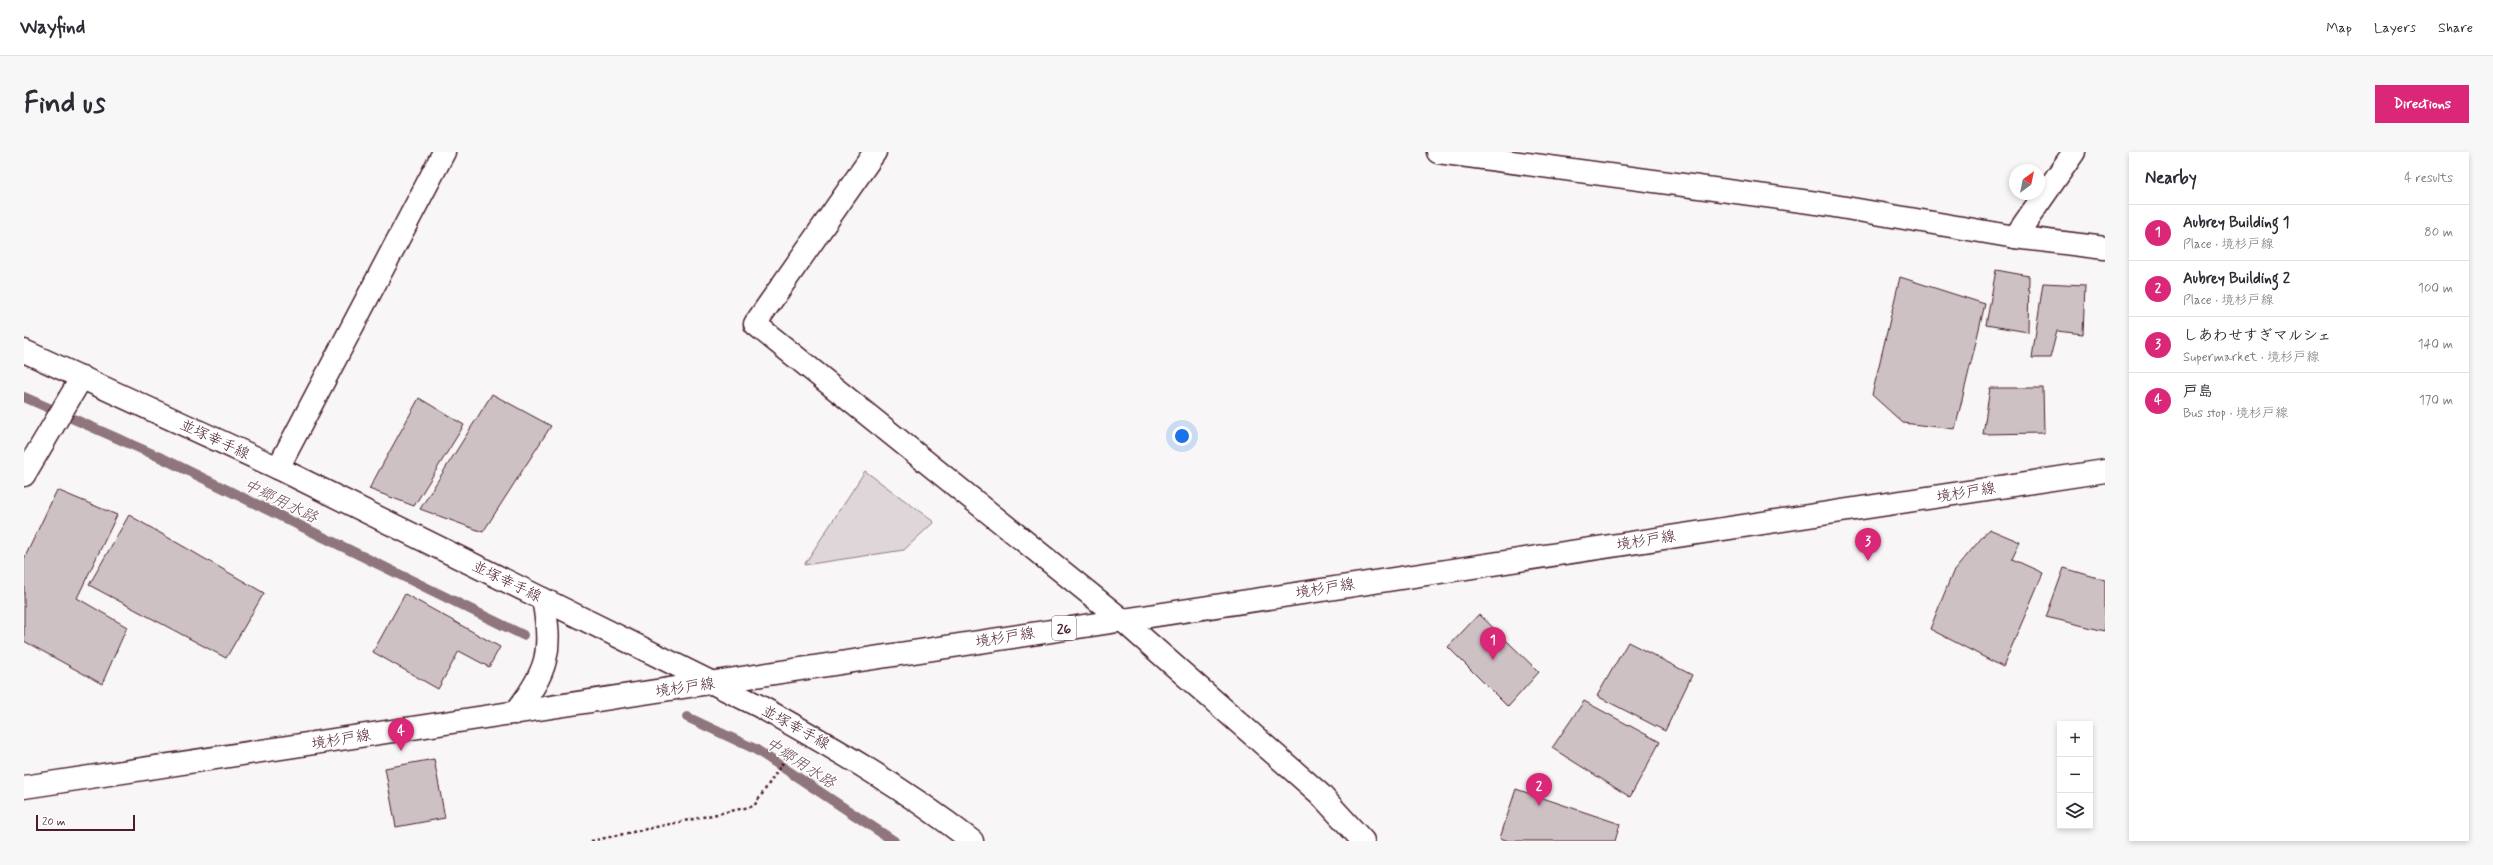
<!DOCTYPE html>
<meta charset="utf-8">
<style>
body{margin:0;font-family:Mynerve,"Klee One",sans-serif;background:#f7f7f7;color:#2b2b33}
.controls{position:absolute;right:12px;bottom:12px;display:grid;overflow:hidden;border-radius:0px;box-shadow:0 2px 6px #0003}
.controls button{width:36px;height:36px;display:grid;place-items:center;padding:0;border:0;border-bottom:1px solid #e1e1e2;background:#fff;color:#2b2b33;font:20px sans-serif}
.compass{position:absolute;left:1985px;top:12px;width:36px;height:36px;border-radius:50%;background:#fff;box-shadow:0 2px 6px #0003;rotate:33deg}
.scale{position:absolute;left:12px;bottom:10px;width:99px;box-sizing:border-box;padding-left:4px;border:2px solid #4a1f2b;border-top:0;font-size:11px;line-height:14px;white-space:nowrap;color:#4a1f2b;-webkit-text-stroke:3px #fff;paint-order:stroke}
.you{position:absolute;left:1158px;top:284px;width:14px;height:14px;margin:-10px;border:3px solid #fff;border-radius:50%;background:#1a73e8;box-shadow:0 0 0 6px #1a73e833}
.badge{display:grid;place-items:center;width:26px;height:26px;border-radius:50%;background:#db2777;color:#fff;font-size:13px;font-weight:700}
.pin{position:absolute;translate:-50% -33px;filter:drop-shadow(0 1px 2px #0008)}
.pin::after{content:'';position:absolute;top:21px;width:14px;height:12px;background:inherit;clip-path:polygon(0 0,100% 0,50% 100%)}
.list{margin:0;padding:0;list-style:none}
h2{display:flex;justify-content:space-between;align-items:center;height:52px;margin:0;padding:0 16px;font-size:17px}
h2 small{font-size:13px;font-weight:400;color:#7c7c81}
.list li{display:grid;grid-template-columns:26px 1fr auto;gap:12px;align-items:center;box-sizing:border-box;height:56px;padding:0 16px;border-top:1px solid #e1e1e2}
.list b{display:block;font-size:15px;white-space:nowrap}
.list p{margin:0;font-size:13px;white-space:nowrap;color:#7c7c81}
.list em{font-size:13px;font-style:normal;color:#7c7c81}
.icon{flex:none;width:22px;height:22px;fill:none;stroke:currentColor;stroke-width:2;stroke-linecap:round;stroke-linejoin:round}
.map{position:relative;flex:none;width:2081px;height:689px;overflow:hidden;border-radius:0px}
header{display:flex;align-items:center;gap:24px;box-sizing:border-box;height:56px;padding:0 20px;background:#fff;border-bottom:1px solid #e1e1e2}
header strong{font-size:19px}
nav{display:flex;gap:22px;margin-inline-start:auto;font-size:14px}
.intro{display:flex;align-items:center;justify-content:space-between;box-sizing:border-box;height:96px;padding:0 24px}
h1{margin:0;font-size:28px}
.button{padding:10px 18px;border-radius:0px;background:#db2777;color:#fff;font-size:14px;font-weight:700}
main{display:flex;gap:24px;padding:0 24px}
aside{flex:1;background:#fff;border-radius:0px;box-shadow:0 2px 6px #0003}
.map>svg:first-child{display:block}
.green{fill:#ded6d9;stroke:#947a82}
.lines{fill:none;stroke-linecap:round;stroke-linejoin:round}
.stream{stroke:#8f747b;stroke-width:10}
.building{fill:#cdc1c4;stroke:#4a1f2b}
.street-casing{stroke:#4a1f2b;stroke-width:25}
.secondary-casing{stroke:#4a1f2b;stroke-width:25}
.primary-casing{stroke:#4a1f2b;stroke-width:25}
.path{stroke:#4a1f2b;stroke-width:2.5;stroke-dasharray:3 3;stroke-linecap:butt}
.street{stroke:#fff;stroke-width:22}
.secondary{stroke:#fff;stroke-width:22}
.primary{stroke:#fff;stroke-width:22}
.labels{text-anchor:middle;stroke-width:3;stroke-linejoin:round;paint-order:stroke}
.shield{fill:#fff;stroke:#80626b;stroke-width:1}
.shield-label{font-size:14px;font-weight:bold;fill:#4a1f2b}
.street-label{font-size:15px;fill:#4a1f2b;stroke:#fff}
.water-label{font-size:16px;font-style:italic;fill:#72515a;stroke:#fff}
</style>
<header>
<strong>Wayfind</strong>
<nav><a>Map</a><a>Layers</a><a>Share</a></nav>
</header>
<div class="intro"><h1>Find us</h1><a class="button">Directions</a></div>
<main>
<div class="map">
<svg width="2081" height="689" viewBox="0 0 2081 689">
<rect width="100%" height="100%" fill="#f8f6f7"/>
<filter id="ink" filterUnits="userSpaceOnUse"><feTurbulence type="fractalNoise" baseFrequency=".025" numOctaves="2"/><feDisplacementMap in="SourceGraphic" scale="8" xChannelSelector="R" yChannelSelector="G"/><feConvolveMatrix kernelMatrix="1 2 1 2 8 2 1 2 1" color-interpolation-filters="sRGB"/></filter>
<g filter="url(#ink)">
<polygon class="green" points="841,319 910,370 880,398 780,413"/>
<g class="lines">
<g class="stream">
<polyline points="0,245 140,307 499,483"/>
<polyline points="663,565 731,597 870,689"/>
</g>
</g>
<g class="building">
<polygon points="1972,118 2005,124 2004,180 1962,173"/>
<polygon points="1876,125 1961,152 1931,277 1879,271 1848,243"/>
<polygon points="2019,131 2061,133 2059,182 2033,179 2026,206 2008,206"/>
<polygon points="1966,236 2019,236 2020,281 1959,282"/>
<polygon points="468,242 527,274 459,380 396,357"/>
<polygon points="395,246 440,273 390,354 345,337"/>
<polygon points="33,338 93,363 53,446 103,475 78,532 0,489 0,407"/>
<polygon points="105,363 240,441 202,506 65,433"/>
<polygon points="1965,377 1996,390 1988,407 2019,421 1979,515 1906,477 1929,420"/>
<polygon points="2040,416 2081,428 2081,479 2022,465"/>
<polygon points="381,442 476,495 465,515 435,499 414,537 349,500"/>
<polygon points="1455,462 1515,520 1484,555 1424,495"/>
<polygon points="1604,490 1668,523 1641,579 1573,544"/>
<polygon points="1560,549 1636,590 1606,645 1528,596"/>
<polygon points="410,607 421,666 372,675 361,616"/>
<polygon points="1492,637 1596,672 1591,689 1485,689 1476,686"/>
</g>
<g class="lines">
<g class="street-casing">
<g id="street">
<polyline points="851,0 731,172 1097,467 1296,642 1339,689"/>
<polyline points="1414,0 1793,51 1991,85 2081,96"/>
<polyline points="1991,85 2050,0"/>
<polyline points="254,316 420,0"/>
<polyline points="0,323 58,225"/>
</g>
</g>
<g class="secondary-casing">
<g id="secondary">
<path d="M0,199l254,117 481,238c74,41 146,83 213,135"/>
<path d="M491,561c33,-42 38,-62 28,-114"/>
</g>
</g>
<g class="primary-casing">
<polyline id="primary" points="0,635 2081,319"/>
</g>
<polyline class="path" points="567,689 730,654 764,603"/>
<use href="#street" class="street"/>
<use href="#secondary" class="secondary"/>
<use href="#primary" class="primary"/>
</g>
</g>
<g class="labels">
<rect class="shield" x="1028" y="464" width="24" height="24" rx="3"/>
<g class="shield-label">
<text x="1040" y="481">26</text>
</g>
<g class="street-label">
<text transform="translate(191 287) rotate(25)" y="5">並塚幸手線</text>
<text transform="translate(1942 340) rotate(-9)" y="5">境杉戸線</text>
<text transform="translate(1622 388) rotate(-9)" y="5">境杉戸線</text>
<text transform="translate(483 429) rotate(26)" y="5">並塚幸手線</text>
<text transform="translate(1301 436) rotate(-9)" y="5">境杉戸線</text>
<text transform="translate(981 485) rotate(-9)" y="5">境杉戸線</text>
<text transform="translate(661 535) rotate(-8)" y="5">境杉戸線</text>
<text transform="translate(772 575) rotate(29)" y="5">並塚幸手線</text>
<text transform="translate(317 587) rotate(-9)" y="5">境杉戸線</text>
</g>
<g class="water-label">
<text transform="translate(257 348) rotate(26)" y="6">中郷用水路</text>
<text transform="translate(777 610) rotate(33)" y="6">中郷用水路</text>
</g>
</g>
</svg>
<div class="controls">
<button>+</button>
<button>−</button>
<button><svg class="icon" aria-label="layers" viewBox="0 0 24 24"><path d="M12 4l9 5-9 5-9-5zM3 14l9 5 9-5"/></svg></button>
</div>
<svg class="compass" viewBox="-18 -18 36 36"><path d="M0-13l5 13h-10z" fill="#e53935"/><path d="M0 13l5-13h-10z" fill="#7c7c81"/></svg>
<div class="scale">20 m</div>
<div class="you"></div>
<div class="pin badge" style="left:1469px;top:508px">1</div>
<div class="pin badge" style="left:1515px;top:654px">2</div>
<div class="pin badge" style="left:1844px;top:409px">3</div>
<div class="pin badge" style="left:377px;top:599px">4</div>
</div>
<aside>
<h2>Nearby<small>4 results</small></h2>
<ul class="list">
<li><span class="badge">1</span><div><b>Aubrey Building 1</b><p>Place · 境杉戸線</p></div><em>80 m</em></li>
<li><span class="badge">2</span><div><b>Aubrey Building 2</b><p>Place · 境杉戸線</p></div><em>100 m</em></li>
<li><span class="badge">3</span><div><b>しあわせすぎマルシェ</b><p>Supermarket · 境杉戸線</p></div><em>140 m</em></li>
<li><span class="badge">4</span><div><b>戸島</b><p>Bus stop · 境杉戸線</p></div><em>170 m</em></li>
</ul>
</aside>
</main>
